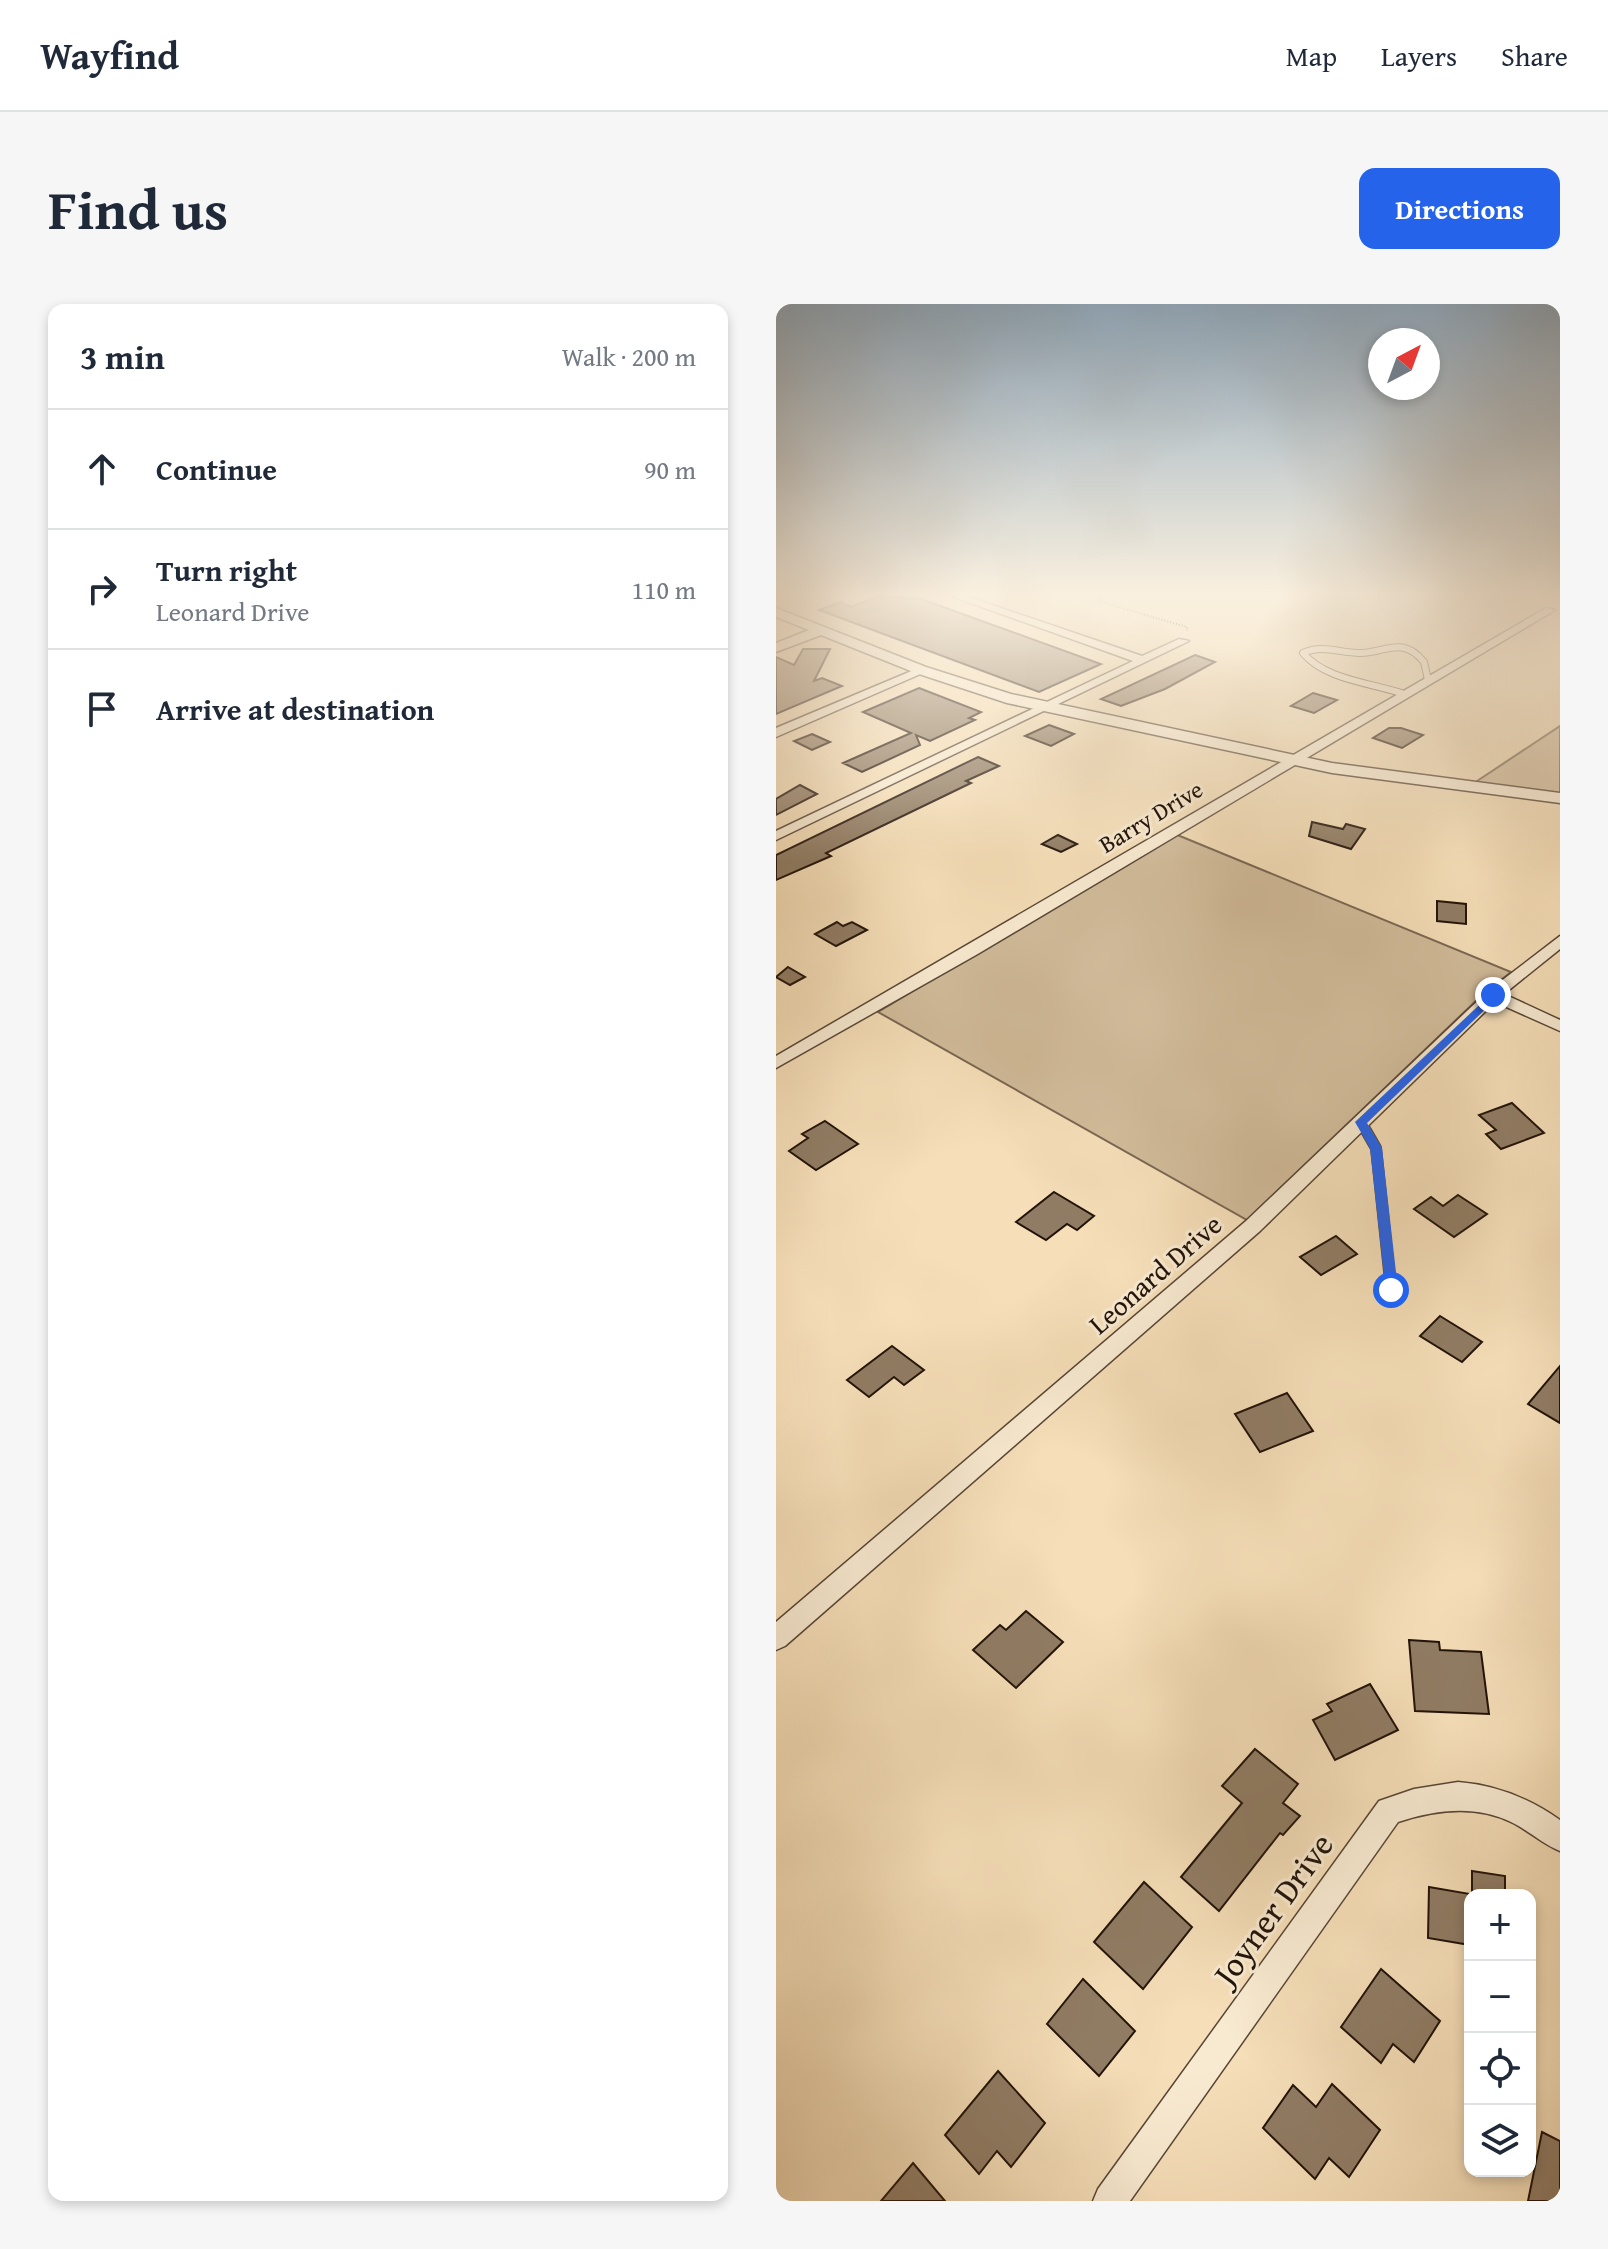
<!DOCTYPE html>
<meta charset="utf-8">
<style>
body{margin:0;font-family:"Gentium Book Plus",serif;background:#f6f6f7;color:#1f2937}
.controls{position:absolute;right:24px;bottom:24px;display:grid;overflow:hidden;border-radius:16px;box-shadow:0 4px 12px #0003}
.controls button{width:72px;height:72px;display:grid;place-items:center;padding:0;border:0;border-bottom:2px solid #e0e1e3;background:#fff;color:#1f2937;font:40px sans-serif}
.compass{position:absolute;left:592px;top:24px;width:72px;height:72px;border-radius:50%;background:#fff;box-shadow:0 4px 12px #0003;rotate:41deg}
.stop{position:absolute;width:24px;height:24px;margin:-18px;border:6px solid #2563eb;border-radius:50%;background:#fff}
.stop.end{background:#2563eb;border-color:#fff;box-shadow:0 2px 8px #0008}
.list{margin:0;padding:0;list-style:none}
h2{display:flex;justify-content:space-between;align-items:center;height:104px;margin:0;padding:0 32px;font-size:34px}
h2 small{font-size:26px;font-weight:400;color:#747a83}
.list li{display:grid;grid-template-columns:52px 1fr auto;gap:24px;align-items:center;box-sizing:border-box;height:120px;padding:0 32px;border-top:2px solid #e0e1e3}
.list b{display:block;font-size:30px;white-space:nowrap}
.list p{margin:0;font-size:26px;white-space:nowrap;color:#747a83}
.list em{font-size:26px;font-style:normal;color:#747a83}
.icon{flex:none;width:44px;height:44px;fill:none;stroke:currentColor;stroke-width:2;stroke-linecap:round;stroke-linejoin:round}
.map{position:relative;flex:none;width:784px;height:1897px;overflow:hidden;border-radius:16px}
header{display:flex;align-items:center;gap:48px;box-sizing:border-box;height:112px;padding:0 40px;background:#fff;border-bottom:2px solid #e0e1e3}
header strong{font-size:38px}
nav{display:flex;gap:44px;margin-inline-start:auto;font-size:28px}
.intro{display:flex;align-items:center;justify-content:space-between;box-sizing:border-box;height:192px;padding:0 48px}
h1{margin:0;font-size:56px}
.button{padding:20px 36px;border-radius:16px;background:#2563eb;color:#fff;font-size:28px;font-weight:700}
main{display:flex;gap:48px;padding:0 48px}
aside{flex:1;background:#fff;border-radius:16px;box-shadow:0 4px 12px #0003}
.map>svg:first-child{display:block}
.green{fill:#d1bb9a;stroke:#7a6652;stroke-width:2}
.building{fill:#907c64;stroke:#221209;stroke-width:2}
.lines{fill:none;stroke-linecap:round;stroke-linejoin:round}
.service-far1-casing{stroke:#574535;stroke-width:8}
.service-casing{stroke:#574535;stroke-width:12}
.minor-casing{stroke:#574535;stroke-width:3}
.tertiary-casing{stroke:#574535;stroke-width:3}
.path{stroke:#221209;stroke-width:2;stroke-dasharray:1 2;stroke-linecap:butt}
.service-far1{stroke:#f8ead1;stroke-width:6}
.service{stroke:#f8ead1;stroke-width:9}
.minor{fill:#f8ead1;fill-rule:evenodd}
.tertiary{fill:#f8ead1;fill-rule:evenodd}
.route{fill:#2563eb}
.labels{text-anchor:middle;stroke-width:6;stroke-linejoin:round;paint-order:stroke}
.far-street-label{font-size:24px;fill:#221209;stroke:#f8ead1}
.street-label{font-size:28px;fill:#221209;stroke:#f8ead1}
.near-street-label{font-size:34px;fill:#221209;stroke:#f8ead1}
</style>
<header>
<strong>Wayfind</strong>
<nav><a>Map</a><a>Layers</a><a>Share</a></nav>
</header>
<div class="intro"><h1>Find us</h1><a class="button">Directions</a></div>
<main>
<aside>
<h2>3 min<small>Walk · 200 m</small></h2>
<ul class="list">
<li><svg class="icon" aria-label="ahead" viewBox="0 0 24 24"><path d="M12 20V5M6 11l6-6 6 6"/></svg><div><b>Continue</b></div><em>90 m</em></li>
<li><svg class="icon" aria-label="right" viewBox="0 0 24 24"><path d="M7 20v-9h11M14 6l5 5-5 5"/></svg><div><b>Turn right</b><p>Leonard Drive</p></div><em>110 m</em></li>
<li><svg class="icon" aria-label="arrive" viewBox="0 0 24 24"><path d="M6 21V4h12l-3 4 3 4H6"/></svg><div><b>Arrive at destination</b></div></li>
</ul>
</aside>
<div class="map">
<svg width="784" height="1897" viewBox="0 0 784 1897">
<rect width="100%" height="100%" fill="#f5deb8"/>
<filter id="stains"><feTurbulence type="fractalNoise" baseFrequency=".0025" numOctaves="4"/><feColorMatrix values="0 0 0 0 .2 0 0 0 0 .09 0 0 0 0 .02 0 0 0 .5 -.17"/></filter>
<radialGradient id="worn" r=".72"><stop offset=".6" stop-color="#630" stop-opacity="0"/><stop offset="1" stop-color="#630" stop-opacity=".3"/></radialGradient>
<g class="green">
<polygon points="784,422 784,491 698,479"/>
<polygon points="399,530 735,668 705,692 471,916 102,708"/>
</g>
<g class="building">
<polygon points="103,292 145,295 325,360 263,388 43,306 64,298 75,303"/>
<polygon points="27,345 54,345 38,377 46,374 66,382 0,410 0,353 18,361"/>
<polygon points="419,351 439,358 389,385 345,402 325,395"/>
<polygon points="143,384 205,408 193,414 199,416 154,437 140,431 144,441 86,468 67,459 135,429 87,408"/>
<polygon points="537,389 561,396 538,409 515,402"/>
<polygon points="273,421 298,430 275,442 249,432"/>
<polygon points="613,424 625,424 647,431 626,444 597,434"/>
<polygon points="36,430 54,438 36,446 18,437"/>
<polygon points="202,453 223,462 190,477 195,479 50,549 55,552 0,576 0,551"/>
<polygon points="24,481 41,490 0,511 0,495"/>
<polygon points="536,518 567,525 570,520 589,525 575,545 533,532"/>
<polygon points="282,531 301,540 285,548 266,540"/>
<polygon points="661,597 690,600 690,620 661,617"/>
<polygon points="61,618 67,622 76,618 91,626 60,642 39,630"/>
<polygon points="12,663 29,673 14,681 0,673"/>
<polygon points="736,799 768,829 725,845 710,830 720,826 703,811"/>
<polygon points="49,817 82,840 40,866 13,847 32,834 26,830"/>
<polygon points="278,888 318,912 301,926 291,920 270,936 240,918"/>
<polygon points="682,891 711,910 678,933 638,905 655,893 667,902"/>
<polygon points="560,932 581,950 545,971 524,953"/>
<polygon points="664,1012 706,1038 686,1058 644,1032"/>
<polygon points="116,1042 148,1066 128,1081 118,1073 93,1093 71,1076"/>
<polygon points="784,1062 784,1119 752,1100"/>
<polygon points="511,1089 537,1127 484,1148 459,1110"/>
<polygon points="250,1307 287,1338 240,1384 197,1346 224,1321 230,1326"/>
<polygon points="633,1336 663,1338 664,1346 705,1348 713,1410 639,1407"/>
<polygon points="594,1380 622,1426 559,1456 537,1416 556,1407 551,1400"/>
<polygon points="479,1445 522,1480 507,1499 524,1512 507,1531 504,1529 443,1607 405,1573 466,1499 446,1482"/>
<polygon points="696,1567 729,1572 729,1591 696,1591"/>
<polygon points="368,1578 416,1623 367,1685 318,1638"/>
<polygon points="653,1583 694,1590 694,1641 652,1634"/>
<polygon points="605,1665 664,1717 638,1758 617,1740 605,1759 565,1723"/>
<polygon points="307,1675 359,1727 323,1772 271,1720"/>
<polygon points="222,1767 269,1819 235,1863 221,1847 203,1870 169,1831"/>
<polygon points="556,1780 604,1826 573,1873 553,1854 539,1875 487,1824 517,1781 540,1803"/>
<polygon points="766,1828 784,1837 784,1897 752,1897"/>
<polygon points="137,1859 169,1897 105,1897"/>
</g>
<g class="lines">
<g class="service-far1-casing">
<path id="service-far1" d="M628,390c-31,-11 -79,-14 -101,-41 20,-9 36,0 57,0 25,0 42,-18 64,9l4,18"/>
</g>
<g class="service-casing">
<polyline id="service" points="585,818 600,844 615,986"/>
</g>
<g class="minor-casing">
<g id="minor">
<polygon points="175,292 190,292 366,352 403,335 413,337 0,536 0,527 357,357"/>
<polygon points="770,304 779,306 200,651 0,764 0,752"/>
<polygon points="145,363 151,366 149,368 0,433 0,424"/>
<polygon points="784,632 784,645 728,690 784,716 784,727 719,698 484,927 9,1342 0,1346 0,1318 470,917 711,688"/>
<path d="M682,1478c38,3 71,16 102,38v31c-18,-7 -32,-21 -49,-29 -36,-18 -77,-12 -113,0l-268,379h-37l5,-12 281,-388 35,-12z"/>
</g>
</g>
<g class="tertiary-casing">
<polygon id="tertiary" points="0,304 150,363 235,390 556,459 784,489 784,499 556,469 231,399 140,369 45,331 0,348 0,339 33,326 0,313"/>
</g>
<polyline class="path" points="325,292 322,297 411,323 411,327"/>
<use href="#service-far1" class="service-far1"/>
<use href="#service" class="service"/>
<use href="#minor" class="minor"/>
<use href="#tertiary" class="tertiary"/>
</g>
<linearGradient id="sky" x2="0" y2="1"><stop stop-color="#90a9bd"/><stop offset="0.52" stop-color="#faf0df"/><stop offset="1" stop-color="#faf0df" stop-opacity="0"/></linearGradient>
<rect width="784" height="558" fill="url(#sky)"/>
<polygon class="route" points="717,688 721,694 591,819 606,844 622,986 610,990 594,844 579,818"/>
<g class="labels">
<g class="far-street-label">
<text transform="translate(375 513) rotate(-31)" y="8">Barry Drive</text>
</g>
<g class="street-label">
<text transform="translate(379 970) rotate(-41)" y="10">Leonard Drive</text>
</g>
<g class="near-street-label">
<text transform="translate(497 1605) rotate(-54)" y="12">Joyner Drive</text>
</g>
</g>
<rect width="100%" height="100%" filter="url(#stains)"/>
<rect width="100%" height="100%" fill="url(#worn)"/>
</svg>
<div class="controls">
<button>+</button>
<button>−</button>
<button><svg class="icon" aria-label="locate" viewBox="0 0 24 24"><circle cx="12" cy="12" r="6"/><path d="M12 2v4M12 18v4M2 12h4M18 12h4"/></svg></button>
<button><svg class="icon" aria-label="layers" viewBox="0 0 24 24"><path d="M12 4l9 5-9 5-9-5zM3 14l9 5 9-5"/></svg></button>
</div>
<svg class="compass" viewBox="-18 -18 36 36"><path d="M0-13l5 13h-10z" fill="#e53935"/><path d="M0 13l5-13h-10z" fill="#747a83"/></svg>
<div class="stop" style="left:615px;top:986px"></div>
<div class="stop end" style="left:717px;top:691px"></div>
</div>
</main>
